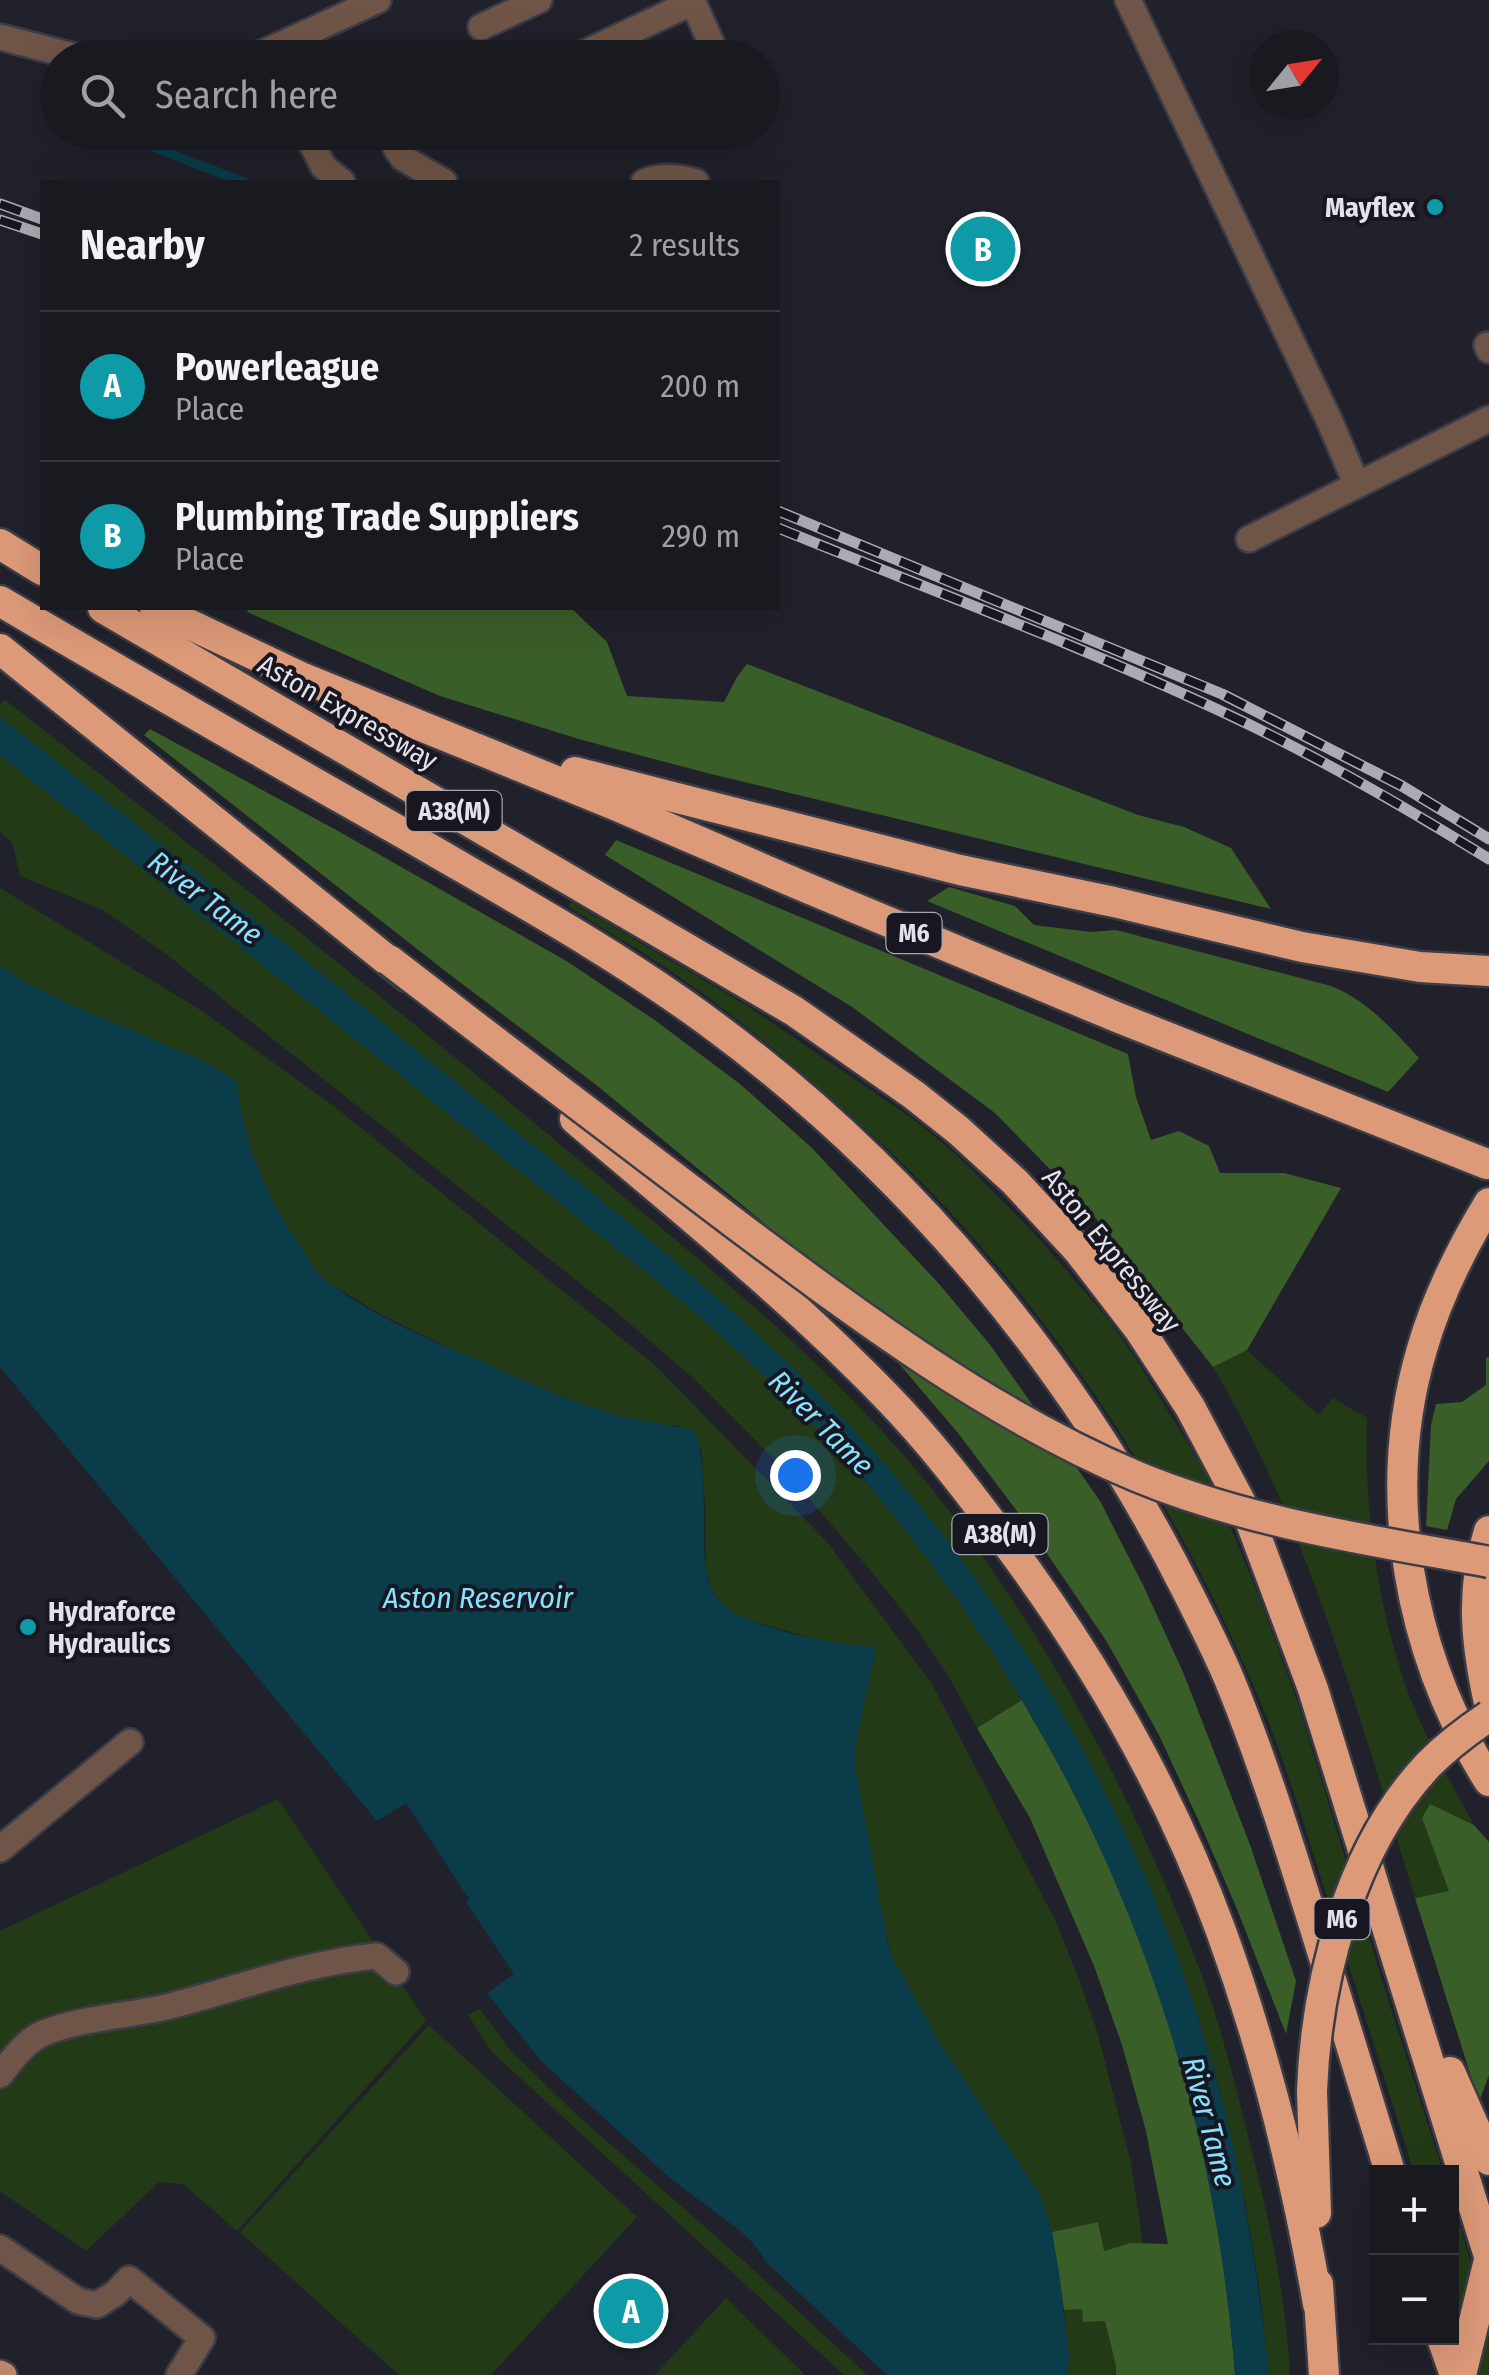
<!DOCTYPE html>
<meta charset="utf-8">
<style>
body{margin:0;font-family:"Fira Sans Condensed",sans-serif;background:#222229;color:#f1f3f6}
.controls{position:absolute;right:30px;bottom:30px;display:grid;overflow:hidden;border-radius:0px;box-shadow:0 10px 40px #0002}
.controls button{width:90px;height:90px;display:grid;place-items:center;padding:0;border:0;border-bottom:2px solid #37383e;background:#191920;color:#f1f3f6;font:50px sans-serif}
.compass{position:absolute;left:1249px;top:30px;width:90px;height:90px;border-radius:50%;background:#191920;box-shadow:0 10px 40px #0002;rotate:60deg}
.you{position:absolute;left:795px;top:1475px;width:35px;height:35px;margin:-25px;border:8px solid #fff;border-radius:50%;background:#1a73e8;box-shadow:0 0 0 15px #1a73e833}
.badge{display:grid;place-items:center;width:65px;height:65px;border-radius:50%;background:#f08bf5;color:#fff;font-size:32px;font-weight:700}
.pin{position:absolute;translate:-50% -50%;border:5px solid #fff;box-shadow:0 2px 10px #0006}
.list{margin:0;padding:0;list-style:none}
h2{display:flex;justify-content:space-between;align-items:center;height:130px;margin:0;padding:0 40px;font-size:42px}
h2 small{font-size:32px;font-weight:400;color:#9fa0a5}
.list li{display:grid;grid-template-columns:65px 1fr auto;gap:30px;align-items:center;box-sizing:border-box;height:150px;padding:0 40px;border-top:2px solid #37383e}
.list b{display:block;font-size:38px;white-space:nowrap}
.list p{margin:0;font-size:32px;white-space:nowrap;color:#9fa0a5}
.list em{font-size:32px;font-style:normal;color:#9fa0a5}
.icon{flex:none;width:55px;height:55px;fill:none;stroke:currentColor;stroke-width:2;stroke-linecap:round;stroke-linejoin:round}
.map{position:relative;flex:none;width:1489px;height:2375px;overflow:hidden}
.search{position:absolute;background:#191920;box-shadow:0 10px 40px #0002;left:40px;top:40px;width:740px;height:110px;display:flex;align-items:center;gap:25px;box-sizing:border-box;padding:0 35px;border-radius:55px;color:#9fa0a5;font-size:38px}
.panel{position:absolute;background:#191920;box-shadow:0 10px 40px #0002;left:40px;top:180px;width:740px;height:430px;border-radius:0px}
.map>svg:first-child{display:block}
.green{fill:#223b16}
.forest{fill:#3a5e28}
.water{fill:#0a3c4a}
.lines{fill:none;stroke-linecap:round;stroke-linejoin:round}
.stream{stroke:#0a3c4a;stroke-width:9}
.minor-casing{stroke:#3c3c46;stroke-width:30}
.major-casing{stroke:#3c3c46;stroke-width:30}
.highway-casing{stroke:#3c3c46;stroke-width:35}
.minor{stroke:#6f5547;stroke-width:25}
.major{stroke:#bd866a;stroke-width:25}
.highway{stroke:#dc9a78;stroke-width:30}
.rail-casing{stroke:#ababb3;stroke-width:11}
.rail{stroke:#181721;stroke-width:8;stroke-dasharray:22;stroke-linecap:butt}
.highway-bridge-casing{stroke:#3c3c46;stroke-width:35;stroke-linecap:butt}
.highway-bridge{stroke:#dc9a78;stroke-width:30}
.culture-dot{fill:#0f9aa8;stroke:#181721;stroke-width:4}
.labels{text-anchor:middle;stroke-width:8;stroke-linejoin:round;paint-order:stroke}
.shield{fill:#181721;stroke:#a5a5ad;stroke-width:2.5}
.shield-label{font-size:25px;font-weight:bold;fill:#e2e2e9}
.poi-label{font-size:28px;font-weight:bold;fill:#e2e2e9;stroke:#181721;text-anchor:end}
.street-label{font-size:28px;fill:#e2e2e9;stroke:#181721}
.water-label{font-size:30px;font-style:italic;fill:#84e2ff;stroke:#181721}
</style>
<div class="map">
<svg width="1489" height="2375" viewBox="0 0 1489 2375">
<rect width="100%" height="100%" fill="#21212b"/>
<g class="green">
<path d="M4,699c188,147 375,294 558,447 110,91 223,180 320,285 138,150 250,357 321,548 20,54 34,112 48,169 19,74 35,150 39,227h-21l-9,-82 -14,-86 -27,-119 -20,-68 -25,-71 -24,-60 -53,-111 -36,-68 -34,-55 -85,-120 -262,-269 -232,-190 -448,-359v-13z"/>
<path d="M0,755c146,116 292,232 438,349 57,45 114,91 171,137 59,48 118,96 172,149 93,93 173,197 241,310l-45,28 -28,-51 -31,-46 -38,-49 -92,-109 -94,-94 -79,-68 -449,-357 -63,-44 -83,-34 -8,-34 -12,-10z"/>
<path d="M0,888l199,121 136,98 322,260 170,175 105,142 124,238 21,52 20,57 34,132 12,81 -12,-1 -28,9 -5,-30 -46,10 -13,-39 -100,-151 -48,-87 -12,-52 -23,-131v-30l20,-94 -26,-2 -42,-9 -60,-17 -23,-12 -13,-18 -6,-19 -1,-68 -4,-55 -21,-22c-71,-5 -137,-37 -201,-65 -42,-19 -83,-37 -122,-61 -12,-8 -29,-15 -38,-26 -45,-54 -75,-123 -82,-193l-40,-23 -117,-49 -51,-24 -29,-19z"/>
<path d="M571,902l175,103 170,116 42,35 76,77 75,87 27,39 75,122 48,115 40,110 82,271 62,195h-29c-29,-92 -58,-185 -88,-277 -21,-68 -41,-136 -69,-201 -84,-199 -207,-389 -363,-539 -21,-20 -44,-39 -65,-58 -49,-44 -100,-86 -154,-123 -34,-24 -71,-44 -106,-67z"/>
<path d="M1247,1350l71,65 15,-17 34,20c-3,93 10,189 42,277 17,45 42,88 65,130l-43,-20 19,86 -35,7c-56,-181 -105,-368 -202,-531z"/>
<polygon points="278,1799 426,2021 237,2231 183,2184 159,2182 86,2251 0,2191 0,1931"/>
<polygon points="480,2009 510,2050 577,2115 744,2261 867,2375 844,2375 492,2052 468,2015"/>
<polygon points="429,2025 637,2217 491,2375 399,2375 240,2232"/>
<polygon points="1452,2198 1489,2325 1489,2375 1477,2375 1452,2291"/>
<polygon points="726,2298 805,2375 655,2375"/>
<polygon points="1082,2308 1105,2320 1116,2366 1116,2375 1067,2375 1069,2355 1064,2310"/>
</g>
<g class="forest">
<polygon points="249,608 571,608 607,642 627,696 724,702 737,677 747,664 1138,815 1184,827 1231,848 1271,909 711,774 582,740 440,696 247,612"/>
<polygon points="150,729 338,831 568,962 656,1021 740,1084 812,1148 940,1285 991,1346 1100,1501 1143,1585 1183,1672 1249,1842 1296,1981 1286,2034 1237,1909 1202,1828 1159,1735 1107,1642 1029,1527 958,1433 815,1265 595,1084 449,974 144,735"/>
<polygon points="616,840 1128,1054 1136,1097 1151,1140 1179,1131 1209,1146 1220,1173 1284,1173 1341,1188 1247,1350 1213,1367 1086,1206 995,1113 852,1007 605,855"/>
<path d="M949,887l66,19 19,19 57,7 25,-2 215,56c36,14 62,44 88,72l-31,34 -461,-191z"/>
<polygon points="1489,1357 1489,1461 1456,1499 1447,1530 1426,1526 1431,1425 1436,1404 1462,1402 1486,1385 1486,1358"/>
<path d="M1022,1700c18,33 39,66 56,99 90,180 142,376 157,576h-119v-9l-11,-45 -22,1 -1,-13 -18,1 -12,-78 46,-10 6,29 27,-8 37,1 -22,-113 -24,-86 -28,-79 -64,-148 -53,-90z"/>
<polygon points="1430,1804 1474,1825 1489,1842 1489,2075 1479,2102 1415,1898 1449,1891 1422,1818"/>
</g>
<g class="water">
<path d="M0,717c160,125 318,253 475,381 124,101 250,198 361,313 177,183 317,429 382,675 26,95 40,191 51,289h-34c-24,-330 -151,-632 -363,-886 -60,-71 -128,-134 -199,-195l-673,-539z"/>
<path d="M0,966l29,19 51,24 117,49 40,23c6,62 30,117 65,168 6,10 13,23 22,30 41,33 99,58 147,78 49,21 97,45 149,59 24,6 49,8 74,14 16,44 6,92 12,138 1,15 9,31 21,40 26,21 114,38 149,39l-20,95v30l31,168 4,15 48,87 100,151 13,39 7,40 10,83 -2,20h-180l-120,-112 -13,-19 -15,-14 -68,-51 -131,-119 -53,-67 27,-19 -48,-72 3,-3 -63,-96 -29,18 -377,-454z"/>
</g>
<g class="lines">
<polyline class="stream" points="124,136 244,182"/>
<g class="minor-casing">
<g id="minor">
<polyline points="692,0 718,58"/>
<polyline points="1128,0 1329,420 1357,485"/>
<polyline points="481,27 539,0"/>
<polyline points="0,37 81,58"/>
<polyline points="252,58 378,0"/>
<polyline points="574,58 693,2"/>
<polyline points="306,132 323,166 342,182"/>
<polyline points="414,132 401,138 396,148 403,158 444,182"/>
<path d="M644,182c17,-7 35,-5 52,0"/>
<polyline points="1487,345 1489,350"/>
<polyline points="1249,539 1489,419"/>
<polyline points="0,1849 130,1742"/>
<path d="M0,2075c12,-15 26,-35 44,-42 39,-16 89,-17 130,-28 69,-18 130,-42 203,-49l19,16"/>
<polyline points="0,2248 78,2301 97,2305 116,2293 129,2279 202,2338 179,2375"/>
</g>
</g>
<g class="major-casing">
<polyline id="major" points="0,2373 4,2375"/>
</g>
<g class="highway-casing">
<g id="highway">
<polyline points="0,544 42,570"/>
<path d="M0,601c139,82 280,162 420,242 98,57 198,112 290,180 201,148 365,345 477,568 15,30 30,59 43,90 40,98 70,200 102,302 19,63 39,126 58,189"/>
<polyline points="103,608 794,1011 914,1095 958,1130 1015,1182 1078,1250 1139,1329 1190,1407 1250,1520 1313,1689 1489,2256"/>
<polyline points="155,608 303,678 615,805 800,885 1119,1018 1487,1164"/>
<polyline points="0,649 407,976"/>
<polyline points="575,772 960,870 1114,902 1302,947 1420,967 1489,971"/>
<path d="M575,1119c106,90 214,177 311,277 44,45 82,95 120,146 88,118 164,250 215,389 44,121 75,246 97,373"/>
<path d="M1489,1203c-28,46 -52,94 -67,146 -43,145 -13,306 67,432"/>
<path d="M1489,1531c-19,60 -13,112 0,172"/>
<polyline points="1450,2072 1489,2160"/>
<polyline points="1312,2091 1316,2213"/>
<polyline points="1318,2284 1324,2375"/>
<polyline points="1442,2338 1455,2375"/>
<polyline points="1461,2375 1489,2260"/>
</g>
</g>
<use href="#minor" class="minor"/>
<use href="#major" class="major"/>
<use href="#highway" class="highway"/>
<g class="rail-casing">
<g id="rail">
<polyline points="0,204 42,219"/>
<polyline points="0,220 42,234"/>
<polyline points="778,511 1222,694 1402,786 1489,839"/>
<path d="M778,528c150,61 304,118 451,187 90,42 176,92 260,144"/>
</g>
</g>
<use href="#rail" class="rail"/>
<g class="highway-bridge-casing">
<g id="highway-bridge">
<path d="M389,960c114,88 228,175 344,262 127,95 256,192 403,254 113,47 234,64 353,86"/>
<path d="M1312,2091c4,-110 38,-244 117,-327 18,-18 39,-34 60,-48"/>
</g>
</g>
<use href="#highway-bridge" class="highway-bridge"/>
</g>
<g class="culture-dot">
<circle cx="1435" cy="207" r="10"/>
<circle cx="28" cy="1627" r="10"/>
</g>
<g class="labels">
<g class="shield">
<rect x="406.5" y="791" width="95" height="40" rx="8"/>
<rect x="886.5" y="913" width="55" height="40" rx="8"/>
<rect x="952.5" y="1514" width="95" height="40" rx="8"/>
<rect x="1314.5" y="1899" width="55" height="40" rx="8"/>
</g>
<g class="shield-label">
<text x="454" y="820">A38(M)</text>
<text x="914" y="942">M6</text>
<text x="1000" y="1543">A38(M)</text>
<text x="1342" y="1928">M6</text>
</g>
<g class="poi-label">
<text x="1415" y="217">Mayflex</text>
<text x="48" y="1621" text-anchor="start">Hydraforce<tspan x="48" dy="32">Hydraulics</tspan></text>
</g>
<g class="street-label">
<text transform="translate(348 712) rotate(30)" y="10">Aston Expressway</text>
<text transform="translate(1112 1250) rotate(51)" y="10">Aston Expressway</text>
</g>
<g class="water-label">
<text transform="translate(205 898) rotate(37)" y="10">River Tame</text>
<text transform="translate(821 1423) rotate(45)" y="10">River Tame</text>
<text x="478" y="1608">Aston Reservoir</text>
<text transform="translate(1209 2122) rotate(75)" y="10">River Tame</text>
</g>
</g>
</svg>
<div class="controls">
<button>+</button>
<button>−</button>
</div>
<svg class="compass" viewBox="-18 -18 36 36"><path d="M0-13l5 13h-10z" fill="#e53935"/><path d="M0 13l5-13h-10z" fill="#9fa0a5"/></svg>
<div class="you"></div>
<div class="pin badge" style="left:631px;top:2311px;background:#0f9aa8">A</div>
<div class="pin badge" style="left:983px;top:249px;background:#0f9aa8">B</div>
<div class="search"><svg class="icon" aria-label="search" viewBox="0 0 24 24"><circle cx="10" cy="10" r="6"/><path d="M15 15l6 6"/></svg>Search here</div>
<section class="panel">
<h2>Nearby<small>2 results</small></h2>
<ul class="list">
<li><span class="badge" style="background:#0f9aa8">A</span><div><b>Powerleague</b><p>Place</p></div><em>200 m</em></li>
<li><span class="badge" style="background:#0f9aa8">B</span><div><b>Plumbing Trade Suppliers</b><p>Place</p></div><em>290 m</em></li>
</ul>
</section>
</div>
